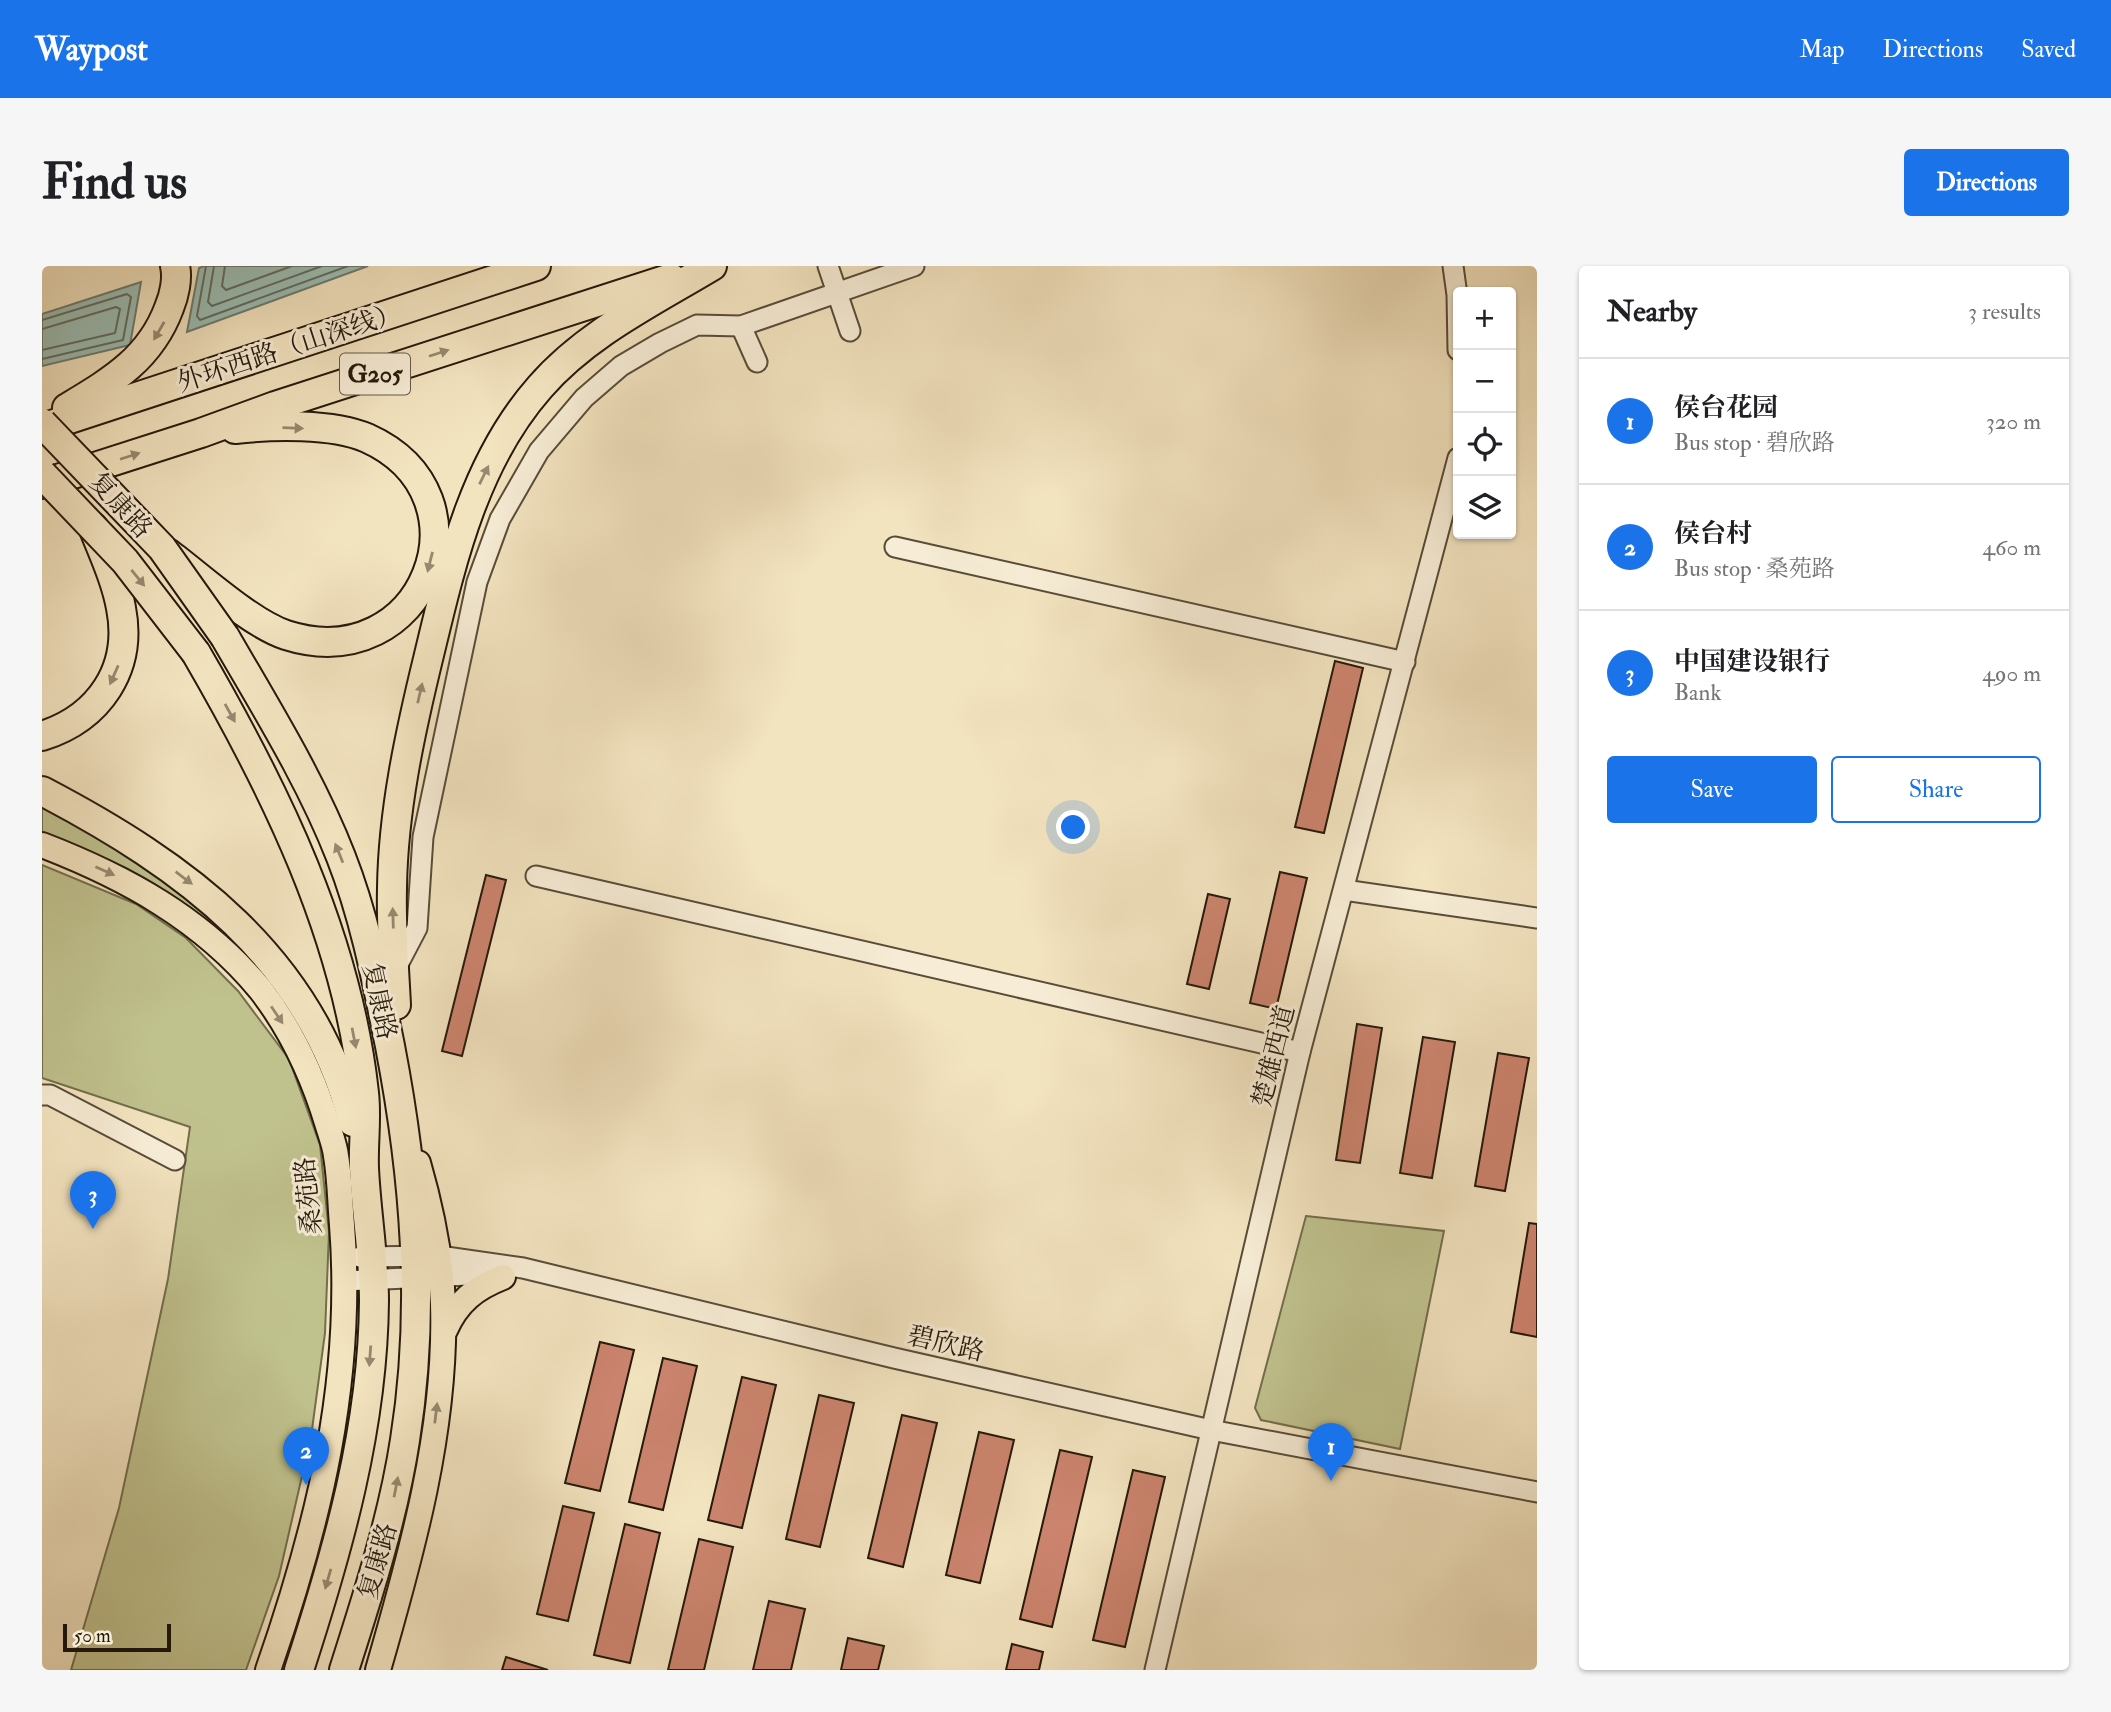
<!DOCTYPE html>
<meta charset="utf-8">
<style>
body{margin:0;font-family:"IM FELL Double Pica","Noto Serif SC",serif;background:#f6f6f6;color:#202124}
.controls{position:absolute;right:21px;top:21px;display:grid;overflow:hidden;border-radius:7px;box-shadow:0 2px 5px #0004}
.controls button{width:63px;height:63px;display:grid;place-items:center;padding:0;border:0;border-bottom:2px solid #e0e0e0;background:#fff;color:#202124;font:35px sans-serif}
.scale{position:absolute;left:21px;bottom:18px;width:108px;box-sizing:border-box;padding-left:7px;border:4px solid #25190b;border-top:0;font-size:19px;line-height:24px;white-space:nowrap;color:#25190b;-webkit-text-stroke:5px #f7edd6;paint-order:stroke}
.you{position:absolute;left:1032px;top:562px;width:24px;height:24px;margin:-18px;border:5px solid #fff;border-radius:50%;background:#1a73e8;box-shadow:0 0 0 10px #1a73e833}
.badge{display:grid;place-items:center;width:46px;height:46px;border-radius:50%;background:#1a73e8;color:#fff;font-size:23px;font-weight:700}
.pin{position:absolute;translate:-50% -58px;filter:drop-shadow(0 2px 4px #0008)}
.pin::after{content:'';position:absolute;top:37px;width:24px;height:21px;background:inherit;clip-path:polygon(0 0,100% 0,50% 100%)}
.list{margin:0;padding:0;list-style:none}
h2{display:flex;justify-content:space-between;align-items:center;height:91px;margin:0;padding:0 28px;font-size:30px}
h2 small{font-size:23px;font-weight:400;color:#757577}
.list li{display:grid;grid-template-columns:46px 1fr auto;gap:21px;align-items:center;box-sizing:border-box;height:126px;padding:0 28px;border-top:2px solid #e0e0e0}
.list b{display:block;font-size:26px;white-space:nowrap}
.list p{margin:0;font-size:23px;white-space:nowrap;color:#757577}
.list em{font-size:23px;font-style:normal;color:#757577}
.actions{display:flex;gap:14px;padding:21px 28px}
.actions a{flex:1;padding:16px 0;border:2px solid #1a73e8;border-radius:7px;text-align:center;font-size:24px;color:#1a73e8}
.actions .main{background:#1a73e8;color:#fff}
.icon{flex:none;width:38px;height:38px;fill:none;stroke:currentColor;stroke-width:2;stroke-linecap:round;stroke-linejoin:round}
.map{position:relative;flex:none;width:1495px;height:1404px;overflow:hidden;border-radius:7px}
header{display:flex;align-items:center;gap:42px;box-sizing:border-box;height:98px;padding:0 35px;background:#1a73e8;color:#fff}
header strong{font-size:33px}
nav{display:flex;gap:38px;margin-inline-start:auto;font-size:24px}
.intro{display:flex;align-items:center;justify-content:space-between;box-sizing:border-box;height:168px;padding:0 42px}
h1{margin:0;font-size:49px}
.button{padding:18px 32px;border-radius:7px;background:#1a73e8;color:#fff;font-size:24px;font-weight:700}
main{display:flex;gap:42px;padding:0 42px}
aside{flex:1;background:#fff;border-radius:7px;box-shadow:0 2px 5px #0004}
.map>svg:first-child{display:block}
.green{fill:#c0c28e;stroke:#726e4c;stroke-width:2}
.water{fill:#9bbeb5;stroke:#6c7c71;stroke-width:2}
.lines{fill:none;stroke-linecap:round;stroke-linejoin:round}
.shore{stroke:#606c60;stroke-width:2}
.building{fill:#cc846e;stroke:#25190b;stroke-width:2}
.minor-casing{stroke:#584c38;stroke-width:23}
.major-casing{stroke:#25190b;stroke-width:28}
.highway-casing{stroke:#25190b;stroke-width:32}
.minor{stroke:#f7edd6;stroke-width:19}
.major{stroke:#f3e4c0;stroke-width:24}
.highway{stroke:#f3e4c0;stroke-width:28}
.highway-bridge-casing{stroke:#25190b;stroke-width:32;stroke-linecap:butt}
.highway-bridge{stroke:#f3e4c0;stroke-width:28}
.oneway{fill:#96896f}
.labels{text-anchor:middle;stroke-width:6;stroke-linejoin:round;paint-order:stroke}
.shield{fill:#f7edd6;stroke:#645948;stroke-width:2}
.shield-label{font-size:24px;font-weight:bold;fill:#25190b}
.street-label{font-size:26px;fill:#25190b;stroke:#f7edd6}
</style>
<header>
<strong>Waypost</strong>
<nav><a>Map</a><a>Directions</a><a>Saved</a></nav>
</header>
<div class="intro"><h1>Find us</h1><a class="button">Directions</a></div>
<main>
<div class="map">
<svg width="1495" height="1404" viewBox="0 0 1495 1404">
<rect width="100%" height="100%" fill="#f3e4c0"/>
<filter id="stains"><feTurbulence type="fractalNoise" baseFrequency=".00286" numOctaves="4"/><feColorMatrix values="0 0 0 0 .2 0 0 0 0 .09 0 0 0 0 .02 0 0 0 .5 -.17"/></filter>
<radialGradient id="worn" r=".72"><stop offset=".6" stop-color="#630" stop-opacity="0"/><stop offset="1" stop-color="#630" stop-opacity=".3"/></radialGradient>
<g class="green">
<path d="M0,537l104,60 73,54 67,83c-49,-50 -96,-100 -160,-132 -27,-13 -56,-23 -84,-35z"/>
<polygon points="0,599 94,638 144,672 196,725 247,793 278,879 287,966 283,1067 269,1171 237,1310 204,1404 29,1404 77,1242 126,1013 148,861 0,812"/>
<polygon points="1264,950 1402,965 1358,1183 1219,1154 1213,1142"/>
</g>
<g class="water">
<polygon points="162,0 326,0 145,66 157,2"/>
<polygon points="99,16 88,79 0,100 0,48"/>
</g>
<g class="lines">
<g class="shore">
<polyline points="164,0 155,50 158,54 306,0"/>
<polyline points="172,0 166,36 170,40 280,0"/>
<polyline points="183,0 180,20 184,24 250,0"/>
<polyline points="0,54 85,28 89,31 81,74 0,93"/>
<polyline points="0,63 74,41 78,43 73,67 0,84"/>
</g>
</g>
<g class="building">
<polygon points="1293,395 1321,402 1282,567 1253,561"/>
<polygon points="1238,606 1265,612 1234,743 1208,737"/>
<polygon points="444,609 464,614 420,790 400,785"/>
<polygon points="1166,628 1188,633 1167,723 1145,718"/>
<polygon points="1315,758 1340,762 1318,897 1294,894"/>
<polygon points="1381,771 1413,776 1390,912 1358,907"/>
<polygon points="1456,787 1487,792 1463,925 1433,920"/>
<polygon points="1487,957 1495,958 1495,1071 1469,1066"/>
<polygon points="558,1076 592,1084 558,1225 523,1217"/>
<polygon points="621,1092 655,1100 621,1244 587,1236"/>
<polygon points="700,1111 734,1119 700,1262 666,1254"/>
<polygon points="777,1129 812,1137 778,1281 744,1273"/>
<polygon points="860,1149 895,1157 861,1301 826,1292"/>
<polygon points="937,1166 972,1174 938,1317 904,1309"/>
<polygon points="1018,1184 1050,1191 1010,1361 978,1353"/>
<polygon points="1091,1204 1123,1211 1083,1381 1051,1374"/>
<polygon points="521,1240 552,1247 526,1355 495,1348"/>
<polygon points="583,1258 618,1267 588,1397 552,1389"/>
<polygon points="657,1273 691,1281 662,1404 626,1404"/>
<polygon points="727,1335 763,1343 749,1404 711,1404"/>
<polygon points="806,1372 842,1380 836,1404 799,1404"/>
<polygon points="970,1378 1001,1386 997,1404 964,1404"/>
<polygon points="464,1391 506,1404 460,1404"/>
</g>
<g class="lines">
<g class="minor-casing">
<g id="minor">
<polyline points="786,0 808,65"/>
<polyline points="1411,0 1415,29 1416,84"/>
<polyline points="699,60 715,96"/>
<polyline points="853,281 1363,396"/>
<polyline points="494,610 1258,786"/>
<polyline points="1302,624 1495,652"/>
<polyline points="353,704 375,662 381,571 435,316 458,253 497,185 542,132 579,100 618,77 655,59 699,60 872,0"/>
<polyline points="0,829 8,829 133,894"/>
<polyline points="318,991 397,990 481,1002 852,1092 1169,1164 1495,1226"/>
<polyline points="302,1015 426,1009 462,1011"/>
<polyline points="1113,1404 1258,786 1416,192"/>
</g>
</g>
<g class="major-casing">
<g id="major">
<path d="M0,579c83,32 160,74 218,144 32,41 53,87 68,137 3,10 7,20 8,30 4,23 4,46 6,69 12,155 -23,299 -74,445"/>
<path d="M403,1064c12,-28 30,-42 58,-53"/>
<path d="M336,1404c34,-118 69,-242 65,-366 -2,-47 -12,-96 -25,-141"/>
</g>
</g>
<g class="highway-casing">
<g id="highway">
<path d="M25,142c45,-27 83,-49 102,-100 5,-12 9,-29 6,-42"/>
<polyline points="0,162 494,0"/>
<polyline points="0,218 159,167 233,140 629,12"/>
<path d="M126,287c31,23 82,70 118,82 138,44 210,-139 81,-197 -35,-15 -95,-13 -132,-9"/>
<path d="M183,371c41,71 86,143 116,220 24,61 36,125 49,189 25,130 36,263 15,394 -12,78 -37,155 -61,230"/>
<path d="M154,387c79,136 151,282 168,440 3,25 -1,50 0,75 2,44 10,88 10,133 -1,127 -36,249 -75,369"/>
<path d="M0,470c57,-18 91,-67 79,-128 -5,-28 -18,-55 -28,-81"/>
<path d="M0,525c143,75 269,166 311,331"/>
<path d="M354,739c-2,-39 -5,-78 -4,-117 1,-77 18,-155 36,-229 23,-95 45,-196 112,-272 46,-53 112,-85 172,-121"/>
</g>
</g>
<use href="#minor" class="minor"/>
<use href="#major" class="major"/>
<use href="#highway" class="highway"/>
<g class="highway-bridge-casing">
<g id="highway-bridge">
<polyline points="0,157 120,282 183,371"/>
<polyline points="0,208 83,295 154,387"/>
</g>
</g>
<use href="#highway-bridge" class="highway-bridge"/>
</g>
<defs><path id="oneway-solid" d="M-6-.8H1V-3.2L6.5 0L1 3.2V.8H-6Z" transform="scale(1.75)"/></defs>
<g class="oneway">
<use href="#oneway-solid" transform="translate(117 65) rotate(120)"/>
<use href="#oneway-solid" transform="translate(397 87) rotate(-18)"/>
<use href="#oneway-solid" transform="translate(251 162) rotate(2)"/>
<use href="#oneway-solid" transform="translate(88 190) rotate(-18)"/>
<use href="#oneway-solid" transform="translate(442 209) rotate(-64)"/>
<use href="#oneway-solid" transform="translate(388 296) rotate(104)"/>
<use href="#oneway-solid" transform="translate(96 312) rotate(51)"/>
<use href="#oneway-solid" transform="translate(72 409) rotate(114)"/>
<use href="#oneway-solid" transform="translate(378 427) rotate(-77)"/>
<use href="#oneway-solid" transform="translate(188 447) rotate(61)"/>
<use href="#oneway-solid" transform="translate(297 587) rotate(-112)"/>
<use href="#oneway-solid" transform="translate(63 605) rotate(24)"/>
<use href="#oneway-solid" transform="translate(142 612) rotate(37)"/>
<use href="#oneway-solid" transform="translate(351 652) rotate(-92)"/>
<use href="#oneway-solid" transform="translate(235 749) rotate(56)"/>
<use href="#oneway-solid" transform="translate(312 772) rotate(79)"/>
<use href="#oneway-solid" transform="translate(328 1090) rotate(94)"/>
<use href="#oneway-solid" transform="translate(394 1147) rotate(-83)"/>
<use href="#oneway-solid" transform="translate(354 1221) rotate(-79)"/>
<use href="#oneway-solid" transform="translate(286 1313) rotate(106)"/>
</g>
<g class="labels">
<rect class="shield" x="298" y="87.5" width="70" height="41" rx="5"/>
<g class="shield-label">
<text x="333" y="116">G205</text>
</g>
<g class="street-label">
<text transform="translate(247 81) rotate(-18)" y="9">外环西路（山深线）</text>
<text transform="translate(79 239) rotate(47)" y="9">复康路</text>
<text transform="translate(338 735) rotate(78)" y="9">复康路</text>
<text transform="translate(1231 790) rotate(-76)" y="9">楚雄西道</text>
<text transform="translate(266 930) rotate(-96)" y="9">桑苑路</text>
<text transform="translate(904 1077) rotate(13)" y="9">碧欣路</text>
<text transform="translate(335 1295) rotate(-74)" y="9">复康路</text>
</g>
</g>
<rect width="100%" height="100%" filter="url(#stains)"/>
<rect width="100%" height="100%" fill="url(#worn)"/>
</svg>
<div class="controls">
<button>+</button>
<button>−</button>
<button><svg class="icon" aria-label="locate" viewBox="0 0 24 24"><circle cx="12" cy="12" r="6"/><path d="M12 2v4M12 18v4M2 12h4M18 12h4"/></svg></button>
<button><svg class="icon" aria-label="layers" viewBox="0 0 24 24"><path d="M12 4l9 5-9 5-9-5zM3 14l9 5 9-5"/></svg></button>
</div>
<div class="scale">50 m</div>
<div class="you"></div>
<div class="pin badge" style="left:1289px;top:1215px">1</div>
<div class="pin badge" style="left:264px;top:1219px">2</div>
<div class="pin badge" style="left:51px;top:963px">3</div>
</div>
<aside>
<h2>Nearby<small>3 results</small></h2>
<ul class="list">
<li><span class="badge">1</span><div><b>侯台花园</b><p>Bus stop · 碧欣路</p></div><em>320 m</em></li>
<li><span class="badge">2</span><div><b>侯台村</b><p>Bus stop · 桑苑路</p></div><em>460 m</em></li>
<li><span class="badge">3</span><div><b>中国建设银行</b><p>Bank</p></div><em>490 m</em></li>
</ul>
<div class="actions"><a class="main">Save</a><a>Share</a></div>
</aside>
</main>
